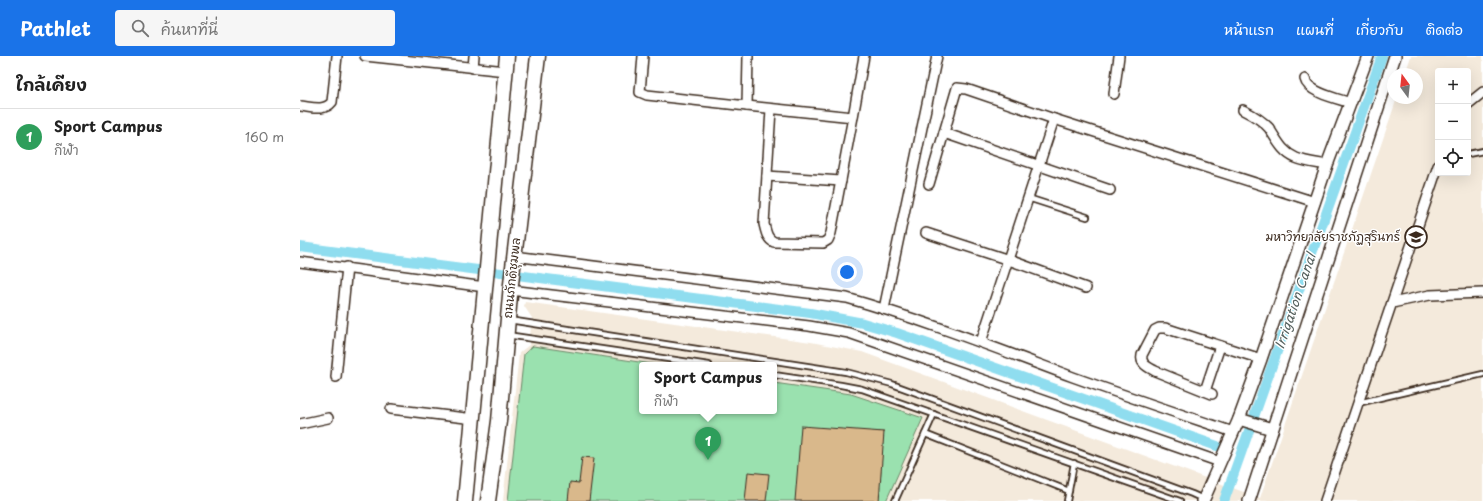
<!DOCTYPE html>
<html lang="th">
<meta charset="utf-8">
<style>
body{margin:0;font-family:"Playpen Sans","Playpen Sans Thai",sans-serif;background:#f6f6f6;color:#222}
.controls{position:absolute;right:12px;top:12px;display:grid;overflow:hidden;border-radius:4px;box-shadow:0 4px 16px #0002}
.controls button{width:36px;height:36px;display:grid;place-items:center;padding:0;border:0;border-bottom:1px solid #e0e0e0;background:#fff;color:#222;font:20px sans-serif}
.compass{position:absolute;left:1087px;top:12px;width:36px;height:36px;border-radius:50%;background:#fff;box-shadow:0 4px 16px #0002;rotate:345deg}
.you{position:absolute;left:547px;top:216px;width:14px;height:14px;margin:-10px;border:3px solid #fff;border-radius:50%;background:#1a73e8;box-shadow:0 0 0 6px #1a73e833}
.badge{display:grid;place-items:center;width:26px;height:26px;border-radius:50%;background:#1a73e8;color:#fff;font-size:13px;font-weight:700}
.pin{position:absolute;translate:-50% -33px;filter:drop-shadow(0 1px 2px #0008)}
.pin::after{content:'';position:absolute;top:21px;width:14px;height:12px;background:inherit;clip-path:polygon(0 0,100% 0,50% 100%)}
.popup{position:absolute;left:339px;top:306px;width:138px;height:52px;box-sizing:border-box;display:grid;place-content:center;border-radius:4px;background:#fff;filter:drop-shadow(0 1px 3px #0005);font-size:13px;white-space:nowrap;color:#767676}
.popup b{font-size:15px;color:#222}
.popup::after{content:'';position:absolute;left:50%;top:100%;margin-left:-8px;border:8px solid transparent;border-top-color:#fff}
.list{margin:0;padding:0;list-style:none}
h2{display:flex;justify-content:space-between;align-items:center;height:52px;margin:0;padding:0 16px;font-size:17px}
h2 small{font-size:13px;font-weight:400;color:#767676}
.list li{display:grid;grid-template-columns:26px 1fr auto;gap:12px;align-items:center;box-sizing:border-box;height:56px;padding:0 16px;border-top:1px solid #e0e0e0}
.list b{display:block;font-size:15px;white-space:nowrap}
.list p{margin:0;font-size:13px;white-space:nowrap;color:#767676}
.list em{font-size:13px;font-style:normal;color:#767676}
.icon{flex:none;width:22px;height:22px;fill:none;stroke:currentColor;stroke-width:2;stroke-linecap:round;stroke-linejoin:round}
.map{position:relative;flex:none;width:1183px;height:445px;overflow:hidden}
header{display:flex;align-items:center;gap:24px;box-sizing:border-box;height:56px;padding:0 20px;background:#1a73e8;color:#fff}
header strong{font-size:19px}
nav{display:flex;gap:22px;margin-inline-start:auto;font-size:14px}
.search{width:280px;height:36px;background:#f6f6f6;display:flex;align-items:center;gap:10px;box-sizing:border-box;padding:0 14px;border-radius:4px;color:#767676;font-size:15px}
main{display:flex}
aside{flex:1;background:#fff}
.map>svg:first-child{display:block}
.built{fill:#f4eadc;fill-rule:evenodd}
.green{fill:#9ae1af;stroke:#6a8666}
.lines{fill:none;stroke-linecap:round;stroke-linejoin:round}
.canal{stroke:#8fddef;stroke-width:10}
.building{fill:#d9b88b;stroke:#3b2a1e}
.service-casing{stroke:#3b2a1e;stroke-width:8}
.minor-casing{stroke:#3b2a1e;stroke-width:12}
.tertiary-casing{stroke:#3b2a1e;stroke-width:14}
.primary-casing{stroke:#3b2a1e;stroke-width:17}
.service{stroke:#fff;stroke-width:4.5}
.minor{stroke:#fff;stroke-width:9}
.tertiary{stroke:#fff;stroke-width:11}
.primary{stroke:#fff;stroke-width:14}
.labels{text-anchor:middle;stroke-width:3;stroke-linejoin:round;paint-order:stroke}
.poi-label{font-size:12px;fill:#3b2a1e;stroke:#fff;text-anchor:end}
.street-label{font-size:12px;fill:#3b2a1e;stroke:#fff}
.water-label{font-size:13px;font-style:italic;fill:#54605d;stroke:#fff}
</style>
<header>
<strong>Pathlet</strong>
<div class="search"><svg class="icon" aria-label="search" viewBox="0 0 24 24"><circle cx="10" cy="10" r="6"/><path d="M15 15l6 6"/></svg>ค้นหาที่นี่</div>
<nav><a>หน้าแรก</a><a>แผนที่</a><a>เกี่ยวกับ</a><a>ติดต่อ</a></nav>
</header>
<main>
<aside>
<h2>ใกล้เคียง<small></small></h2>
<ul class="list">
<li><span class="badge" style="background:#2e9e5b">1</span><div><b>Sport Campus</b><p>กีฬา</p></div><em>160 m</em></li>
</ul>
</aside>
<div class="map">
<svg width="1183" height="445" viewBox="0 0 1183 445">
<rect width="100%" height="100%" fill="#fff"/>
<filter id="ink" filterUnits="userSpaceOnUse"><feTurbulence type="fractalNoise" baseFrequency=".025" numOctaves="2"/><feDisplacementMap in="SourceGraphic" scale="8" xChannelSelector="R" yChannelSelector="G"/><feConvolveMatrix kernelMatrix="1 2 1 2 8 2 1 2 1" color-interpolation-filters="sRGB"/></filter>
<g filter="url(#ink)">
<path class="built" d="M1111,0h72v445h-980l16,-148 10,-8 3,-27 -8,-12 1,-4 286,40 51,10 398,146 137,-400h20v-24h-12zM1138,15h30v102h-30zM342,309h132v46h-132z"/>
<polygon class="green" points="233,290 359,309 342,309 342,355 474,355 474,327 551,338 623,362 586,445 208,445 224,298"/>
<g class="lines">
<g class="canal">
<polyline points="0,191 510,257 563,267 597,277 917,390"/>
<polyline points="924,445 1082,0"/>
</g>
</g>
<g class="building">
<polygon points="501,370 584,376 579,445 495,445"/>
<polygon points="282,401 294,402 289,445 268,445 270,426 279,427"/>
<polygon points="448,416 469,418 466,445 445,445"/>
</g>
<g class="lines">
<g class="service-casing">
<g id="service">
<polyline points="1168,98 1183,95"/>
<polyline points="728,142 787,161"/>
<polyline points="209,264 546,316 592,328 892,438 903,443"/>
<polyline points="207,279 409,309"/>
<polyline points="474,319 541,329 562,333 880,445"/>
<polyline points="1058,347 1183,318"/>
<polyline points="625,378 769,435"/>
<polyline points="595,445 634,358"/>
<polyline points="767,445 774,407"/>
</g>
</g>
<g class="minor-casing">
<g id="minor">
<polyline points="65,0 206,15"/>
<polyline points="343,0 340,36 347,39 447,50 448,0"/>
<polyline points="173,12 174,0"/>
<path d="M1005,23c3,14 34,20 46,24"/>
<polyline points="814,38 819,0"/>
<polyline points="1168,48 1183,36"/>
<path d="M0,50c11,1 24,6 32,-4l5,-46"/>
<polyline points="447,50 553,61 564,0"/>
<path d="M471,53l-7,115c2,8 3,15 10,18l49,1 5,-3 3,-7 22,-116"/>
<path d="M943,54c10,5 19,10 26,18 8,12 13,24 27,30 9,4 21,5 31,7"/>
<polyline points="644,77 810,134"/>
<polyline points="467,120 541,125"/>
<polyline points="629,128 657,32 666,33 754,63"/>
<polyline points="626,177 709,204 786,232"/>
<path d="M214,200l333,42c77,22 151,51 226,79 53,19 107,37 160,55"/>
<polyline points="0,206 185,231"/>
<polyline points="210,234 509,270 549,277 920,406"/>
<polyline points="1092,247 1130,239 1183,237"/>
<polyline points="584,253 637,0"/>
<polyline points="681,286 754,63 1015,146"/>
<polyline points="36,321 47,211"/>
<polyline points="905,335 920,290"/>
<path d="M912,338l-57,-23c-7,-4 -15,-7 -13,-16l13,-25 4,-2h6l96,31"/>
<polyline points="91,353 174,363"/>
<polyline points="0,368 28,362"/>
<polyline points="1025,445 1138,110"/>
</g>
</g>
<g class="tertiary-casing">
<g id="tertiary">
<polyline points="939,363 972,373"/>
<polyline points="903,445 939,363 961,303 1027,109 1068,0"/>
<polyline points="949,445 1095,0"/>
</g>
</g>
<g class="primary-casing">
<g id="primary">
<polyline points="165,445 207,0"/>
<polyline points="188,445 199,365 211,228 238,0"/>
</g>
</g>
<use href="#service" class="service"/>
<use href="#minor" class="minor"/>
<use href="#tertiary" class="tertiary"/>
<use href="#primary" class="primary"/>
</g>
</g>
<defs>
<g id="university-ring" transform="scale(1.15)"><circle r="9.5" fill="#fff" stroke="#3b2a1e" stroke-width="1.5"/><path d="M0-5L7-2L0 1L-7-2ZM-4 1L0 2.5L4 1V4Q0 6-4 4Z" fill="#3b2a1e"/></g>
</defs>
<g fill-rule="evenodd">
<use href="#university-ring" x="1116" y="181"/>
</g>
<g class="labels">
<g class="poi-label">
<text x="1100" y="185">มหาวิทยาลัยราชภัฏสุรินทร์</text>
</g>
<g class="street-label">
<text transform="translate(212 222) rotate(-84)" y="4">ถนนภักดีชุมพล</text>
</g>
<g class="water-label">
<text transform="translate(995 245) rotate(-71)" y="5">Irrigation Canal</text>
</g>
</g>
</svg>
<div class="controls">
<button>+</button>
<button>−</button>
<button><svg class="icon" aria-label="locate" viewBox="0 0 24 24"><circle cx="12" cy="12" r="6"/><path d="M12 2v4M12 18v4M2 12h4M18 12h4"/></svg></button>
</div>
<svg class="compass" viewBox="-18 -18 36 36"><path d="M0-13l5 13h-10z" fill="#e53935"/><path d="M0 13l5-13h-10z" fill="#767676"/></svg>
<div class="you"></div>
<div class="pin badge" style="left:408px;top:404px;background:#2e9e5b">1</div>
<div class="popup"><b>Sport Campus</b>กีฬา</div>
</div>
</main>
